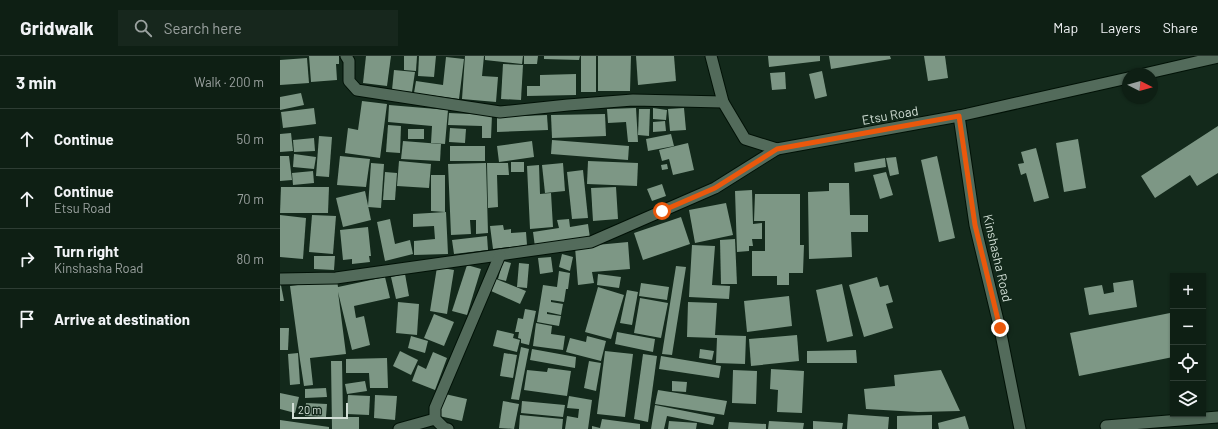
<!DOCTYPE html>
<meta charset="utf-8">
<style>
body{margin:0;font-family:Barlow,sans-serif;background:#17271d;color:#f1f3f6}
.controls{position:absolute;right:12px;bottom:12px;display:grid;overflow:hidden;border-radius:0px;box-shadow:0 1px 3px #0004}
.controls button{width:36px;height:36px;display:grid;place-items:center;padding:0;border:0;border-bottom:1px solid #2e3d34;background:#0e1f14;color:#f1f3f6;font:20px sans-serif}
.compass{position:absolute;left:842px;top:12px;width:36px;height:36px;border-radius:50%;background:#0e1f14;box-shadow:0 1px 3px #0004;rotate:96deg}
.scale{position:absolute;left:12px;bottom:10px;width:56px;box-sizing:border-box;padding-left:4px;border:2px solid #d2dfd6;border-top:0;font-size:11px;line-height:14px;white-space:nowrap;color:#d2dfd6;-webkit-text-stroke:3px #13291b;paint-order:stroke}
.stop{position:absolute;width:12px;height:12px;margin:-9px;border:3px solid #ea580c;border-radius:50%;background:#fff}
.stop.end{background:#ea580c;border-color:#fff;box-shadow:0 1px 4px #0008}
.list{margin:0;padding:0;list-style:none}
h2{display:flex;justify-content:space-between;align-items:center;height:52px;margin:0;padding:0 16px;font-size:17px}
h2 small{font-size:13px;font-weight:400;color:#9ba2a0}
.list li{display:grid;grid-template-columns:26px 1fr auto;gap:12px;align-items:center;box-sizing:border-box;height:60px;padding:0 16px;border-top:1px solid #2e3d34}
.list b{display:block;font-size:15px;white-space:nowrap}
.list p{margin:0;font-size:13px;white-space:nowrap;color:#9ba2a0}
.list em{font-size:13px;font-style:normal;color:#9ba2a0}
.icon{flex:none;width:22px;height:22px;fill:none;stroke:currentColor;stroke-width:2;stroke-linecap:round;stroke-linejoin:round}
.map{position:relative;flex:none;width:938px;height:373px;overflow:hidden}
header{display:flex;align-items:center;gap:24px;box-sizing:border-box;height:56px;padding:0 20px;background:#0e1f14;border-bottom:1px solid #2e3d34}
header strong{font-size:19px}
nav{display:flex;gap:22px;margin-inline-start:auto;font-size:14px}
.search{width:280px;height:36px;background:#17271d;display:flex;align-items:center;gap:10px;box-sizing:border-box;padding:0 14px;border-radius:0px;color:#9ba2a0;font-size:15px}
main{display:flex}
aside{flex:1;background:#0e1f14}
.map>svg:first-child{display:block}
.building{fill:#7d9785}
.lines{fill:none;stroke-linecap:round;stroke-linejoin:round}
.service-casing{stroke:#001106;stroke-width:13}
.minor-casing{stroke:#001106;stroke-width:13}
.service{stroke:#536b5b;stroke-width:11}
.minor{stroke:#536b5b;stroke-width:11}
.route{stroke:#ea580c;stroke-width:5}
.labels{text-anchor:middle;stroke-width:4;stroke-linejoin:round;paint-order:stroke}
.street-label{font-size:13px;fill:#d2dfd6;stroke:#13291b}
</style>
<header>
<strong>Gridwalk</strong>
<div class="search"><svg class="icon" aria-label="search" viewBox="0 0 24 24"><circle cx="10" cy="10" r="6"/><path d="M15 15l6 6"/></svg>Search here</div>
<nav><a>Map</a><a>Layers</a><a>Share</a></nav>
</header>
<main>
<aside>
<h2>3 min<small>Walk · 200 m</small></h2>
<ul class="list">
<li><svg class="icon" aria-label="ahead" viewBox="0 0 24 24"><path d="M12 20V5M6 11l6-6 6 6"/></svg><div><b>Continue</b></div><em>50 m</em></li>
<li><svg class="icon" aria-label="ahead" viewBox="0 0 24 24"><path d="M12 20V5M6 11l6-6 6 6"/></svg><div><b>Continue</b><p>Etsu Road</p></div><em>70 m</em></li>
<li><svg class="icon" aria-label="right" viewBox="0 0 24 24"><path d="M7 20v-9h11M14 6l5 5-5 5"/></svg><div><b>Turn right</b><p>Kinshasha Road</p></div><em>80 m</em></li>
<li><svg class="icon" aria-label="arrive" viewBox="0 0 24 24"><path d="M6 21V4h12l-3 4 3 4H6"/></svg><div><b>Arrive at destination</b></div></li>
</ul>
</aside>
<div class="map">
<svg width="938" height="373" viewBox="0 0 938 373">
<rect width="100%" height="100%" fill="#13291b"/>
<g class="building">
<polygon points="29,0 59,0 59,8 56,8 57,24 31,26"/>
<polygon points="86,0 111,0 107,30 83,27"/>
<polygon points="124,0 137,0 136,15 124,14"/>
<polygon points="139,0 156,0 154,21 138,20"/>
<polygon points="185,0 204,0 202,20 218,21 216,46 182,43"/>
<polygon points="205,0 243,0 242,8 205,4"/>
<polygon points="244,0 258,0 257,8 244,8"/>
<polygon points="264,0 300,0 299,4 264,3"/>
<rect x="301" y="0" width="15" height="36"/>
<polygon points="318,0 351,0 350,35 318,35"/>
<polygon points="356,0 394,0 396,25 358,29"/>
<polygon points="488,0 540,0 540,5 489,11"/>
<polygon points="549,0 610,0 611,3 551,13"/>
<polygon points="644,0 665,0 668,22 648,25"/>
<polygon points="166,1 184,3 179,43 134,37 136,25 163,29"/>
<polygon points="27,2 29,27 0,29 0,4"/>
<polygon points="223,8 243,9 241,44 221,43"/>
<polygon points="114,14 135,16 132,36 112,34"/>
<polygon points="542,15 547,40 535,43 529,18"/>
<polygon points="505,16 506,33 492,34 490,17"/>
<polygon points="296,18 296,39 247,40 247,30 260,30 260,19"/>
<polygon points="21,37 24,49 0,54 0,41"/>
<polygon points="82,45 107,48 100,102 65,97 68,72 78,74"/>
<polygon points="109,49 168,54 165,88 151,87 152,70 108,66"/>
<polygon points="34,52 36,68 3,72 1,56"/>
<polygon points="356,52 358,86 348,86 346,66 328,67 327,53"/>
<polygon points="373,52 387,54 386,64 373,63"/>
<polygon points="404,52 406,74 390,75 388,53"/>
<polygon points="359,53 370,53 369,80 358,79"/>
<polygon points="169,57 212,59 211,82 202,82 202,70 168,69"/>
<polygon points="325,58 326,80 272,82 271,59"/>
<polygon points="267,59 268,74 217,76 217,61"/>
<polygon points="385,65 386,75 373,76 373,66"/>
<polygon points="108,69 121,70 120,97 106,96"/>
<polygon points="938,70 938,117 917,130 910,119 875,142 861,120"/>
<polygon points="170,72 186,73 185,87 169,86"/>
<rect x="128" y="73" width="16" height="10"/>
<polygon points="11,77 13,95 0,96 0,78"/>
<polygon points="391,78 394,90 368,95 366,83"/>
<polygon points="39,80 52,81 49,121 36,120"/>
<polygon points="34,82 35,95 14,96 13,84"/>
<polygon points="798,83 806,132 784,136 776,87"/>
<polygon points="272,84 349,90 348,104 271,98"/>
<polygon points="123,85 161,88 160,105 121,103"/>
<polygon points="252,85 254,101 219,106 217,90"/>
<polygon points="408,87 414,114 393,119 389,103 382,105 379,94"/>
<rect x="170" y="90" width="35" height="15"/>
<polygon points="756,92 769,142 754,146 746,117 741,119 738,108 744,107 741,96"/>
<polygon points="14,98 36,101 34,113 13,111"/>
<polygon points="0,100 9,100 12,124 0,125"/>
<polygon points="60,100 90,103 86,131 57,129"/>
<polygon points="657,100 675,182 659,186 641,104"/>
<polygon points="616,101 619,118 610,120 606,102"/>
<polygon points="605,102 606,111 575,116 574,107"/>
<polygon points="119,105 151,108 149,132 117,130"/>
<polygon points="308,105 358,107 357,130 307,128"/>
<rect x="231" y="106" width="13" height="10"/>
<polygon points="91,107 104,108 101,152 88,151"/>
<polygon points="206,107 208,177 196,178 196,164 190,164 191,178 171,179 168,108"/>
<polygon points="207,107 228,107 229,119 217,119 218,151 208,152"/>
<polygon points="283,107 285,135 265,137 262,109"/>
<polygon points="387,108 388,113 382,114 381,109"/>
<polygon points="259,109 260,138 271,137 273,171 250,173 247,110"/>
<polygon points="303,114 308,162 292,163 287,116"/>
<polygon points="33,115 34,127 13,129 12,117"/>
<polygon points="105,116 117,117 115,144 103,144"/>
<polygon points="606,116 613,139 600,143 593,119"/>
<polygon points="151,119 165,119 165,156 151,155"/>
<polygon points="549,127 569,127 570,159 588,159 588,176 571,176 572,201 529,203 528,136 549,135"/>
<polygon points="382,128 386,140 372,145 367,133"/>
<polygon points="1,131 49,131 48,157 0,157"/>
<polygon points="336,131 338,163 313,165 311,132"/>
<polygon points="472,134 473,168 482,167 482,183 472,183 473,190 469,190 469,195 457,196 455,135"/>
<polygon points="85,135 91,164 63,171 56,142"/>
<polygon points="475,138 520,138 520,189 524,189 523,217 509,217 509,229 497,229 497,220 472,220 472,195 485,195 485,165 474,165"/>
<polygon points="446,147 453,179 415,187 409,154"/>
<polygon points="166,156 168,198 134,199 134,185 155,183 154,170 133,171 133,158"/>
<polygon points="0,159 26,162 23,203 0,201"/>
<polygon points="32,159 56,160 53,198 29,196"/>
<polygon points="401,161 410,188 363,204 354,177"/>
<polygon points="110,163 115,188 130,184 133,198 105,205 97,166"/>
<polygon points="289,163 290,171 308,168 310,182 255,191 253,176 279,172 277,164"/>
<polygon points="223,169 224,174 231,173 231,177 246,176 247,189 213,193 210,170"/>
<polygon points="88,171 91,200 89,200 90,206 72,208 72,203 63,204 60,174"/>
<polygon points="207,180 208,194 174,198 172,184"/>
<polygon points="455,183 457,228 441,228 440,184"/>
<polygon points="348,186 350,213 312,216 314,227 298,229 295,191"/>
<polygon points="412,189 435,190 432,229 450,230 449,243 409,241"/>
<polygon points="282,198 293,201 290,215 279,211"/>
<polygon points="34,200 55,200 54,214 34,213"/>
<polygon points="271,201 273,216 260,218 258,202"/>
<polygon points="223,205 231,207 226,225 218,223"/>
<polygon points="239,207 249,208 247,232 237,231"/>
<polygon points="187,209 201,213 187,259 172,255"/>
<polygon points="396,210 406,211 392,299 382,298"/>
<polygon points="157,211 174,214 167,258 150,255"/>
<polygon points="279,215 290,217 288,233 286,233 284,246 271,244 271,246 283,248 281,259 267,256 267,258 281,260 279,270 257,266 263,229 277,231"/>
<polygon points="125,218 129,240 116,243 111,221"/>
<polygon points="318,218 341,221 339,232 317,229"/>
<polygon points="105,221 110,242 74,250 76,262 84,260 90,289 72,294 58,236 66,298 30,302 33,329 24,330 20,304 27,303 20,304 10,230 57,224 58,231"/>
<polygon points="597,221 600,231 608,229 613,246 606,248 613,272 584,281 569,229"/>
<polygon points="216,223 246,235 240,248 211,235"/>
<polygon points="0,224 4,245 0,245"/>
<polygon points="853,224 857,251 809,259 804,232 822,229 824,238 834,236 833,227"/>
<polygon points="361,227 389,231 387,244 359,240"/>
<polygon points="562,228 573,280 547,286 536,234"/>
<polygon points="318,231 344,239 331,283 305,276"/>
<polygon points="347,234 358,236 352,269 340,267"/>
<polygon points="509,240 512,270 467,276 464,245"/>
<polygon points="360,242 388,247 381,282 354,277"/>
<polygon points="118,246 139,248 137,279 116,277"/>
<polygon points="408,246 437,247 435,279 466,280 465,308 436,307 437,282 407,281"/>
<polygon points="245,253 256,255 249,289 241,287 241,283 238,282 239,276 235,276 238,262 243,263"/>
<polygon points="890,257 893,269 893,301 799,320 790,277"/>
<polygon points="154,258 174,266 164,290 144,282"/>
<polygon points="256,267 272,270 271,278 285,280 283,294 253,290"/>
<polygon points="0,272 9,272 8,294 0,294"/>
<polygon points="217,274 234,278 233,282 240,284 237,296 213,290"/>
<polygon points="337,276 375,283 373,296 335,288"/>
<polygon points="517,279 519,305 471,310 469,283"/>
<polygon points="131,280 148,285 145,297 128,292"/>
<polygon points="307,280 326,285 321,305 286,296 290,282 306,286"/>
<polygon points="241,291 249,293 239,344 231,343"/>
<polygon points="252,293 296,301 295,312 250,304"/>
<polygon points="420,293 434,295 432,304 419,302"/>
<polygon points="576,294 577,307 527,307 527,295"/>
<polygon points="120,295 138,304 131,319 113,310"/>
<polygon points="325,295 353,298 345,361 317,358"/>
<polygon points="153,296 167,302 155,334 132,325 138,309 146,313"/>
<polygon points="18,297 20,328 10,329 8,298"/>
<polygon points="224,297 237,299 233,322 220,320"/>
<polygon points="363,298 377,300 368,366 354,363"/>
<polygon points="381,300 441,310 439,322 379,313"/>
<polygon points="107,302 108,332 90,332 89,317 66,317 66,303"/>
<polygon points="51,305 62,305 63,361 79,361 79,373 52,373"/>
<polygon points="309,305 321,307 316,335 304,332"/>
<polygon points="268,312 291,315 287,340 244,334 247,314 267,316"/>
<polygon points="491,313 524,315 522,357 497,356 498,334 490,333"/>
<polygon points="453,314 477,315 476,348 452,347"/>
<polygon points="661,314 680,355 638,356 586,353 584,333 615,330 614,319"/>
<polygon points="85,325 87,335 67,338 65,328"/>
<polygon points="392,325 407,326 406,336 392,335"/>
<polygon points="46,332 47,341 25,342 25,333"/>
<polygon points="378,334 447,345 444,359 375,348"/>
<polygon points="0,337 19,341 15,357 0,353"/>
<polygon points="165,338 187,343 182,365 159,360"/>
<polygon points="68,339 90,340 89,359 67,358"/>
<polygon points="95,339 117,340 115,364 94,362"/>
<polygon points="289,340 312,344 308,373 285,373 287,360 298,362 299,353 287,352"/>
<polygon points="223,345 239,348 234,373 219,372"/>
<polygon points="242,345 285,349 283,361 241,357"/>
<polygon points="26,347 47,348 46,361 25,360"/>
<polygon points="375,349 435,361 433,369 387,360 384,373 371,373"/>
<polygon points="568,358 609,361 608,373 567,373"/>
<polygon points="240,359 283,363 282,373 239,373"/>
<polygon points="652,359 652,373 617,373 617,360"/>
<polygon points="685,360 689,373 659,373 658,367"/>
<polygon points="322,363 360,368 360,373 312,373 312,370 320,372"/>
<polygon points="0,364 49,371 49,373 0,373"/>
<polygon points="389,365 417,367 416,373 388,373"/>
<polygon points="489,365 524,367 523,373 488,373"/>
<polygon points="533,365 563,367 562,373 533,373"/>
<polygon points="449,366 486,368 486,373 448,373"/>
</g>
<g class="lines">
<g class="service-casing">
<polyline id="service" points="826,370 938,361"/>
</g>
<g class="minor-casing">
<g id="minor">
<polyline points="66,0 69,5 69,25 77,34 220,56 288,49 353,44 443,46"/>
<polyline points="431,0 443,46 465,83 497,93 679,60 848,22"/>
<polyline points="864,18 938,1"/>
<polyline points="679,60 695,169 720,273 740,373"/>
<polyline points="0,223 56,222 311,186 435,132 497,93"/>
<polyline points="119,373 155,363"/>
<polyline points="168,373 164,372 155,363 155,352 220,199"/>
</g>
</g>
<use href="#service" class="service"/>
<use href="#minor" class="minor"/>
</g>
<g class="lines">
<polyline class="route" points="382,155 435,132 497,93 679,60 695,169 720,272"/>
</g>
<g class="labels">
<g class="street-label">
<text transform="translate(610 59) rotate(-10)" y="5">Etsu Road</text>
<text transform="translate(718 202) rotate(77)" y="5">Kinshasha Road</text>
</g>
</g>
</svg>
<div class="controls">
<button>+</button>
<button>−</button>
<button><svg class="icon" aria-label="locate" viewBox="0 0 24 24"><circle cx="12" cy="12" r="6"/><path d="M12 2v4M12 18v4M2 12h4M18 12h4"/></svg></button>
<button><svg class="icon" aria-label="layers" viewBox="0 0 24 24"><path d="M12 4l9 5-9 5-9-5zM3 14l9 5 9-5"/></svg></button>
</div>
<svg class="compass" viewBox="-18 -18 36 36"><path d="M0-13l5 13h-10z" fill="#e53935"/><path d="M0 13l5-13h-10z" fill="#9ba2a0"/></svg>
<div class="scale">20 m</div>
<div class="stop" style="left:382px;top:155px"></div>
<div class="stop end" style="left:720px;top:272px"></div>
</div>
</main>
